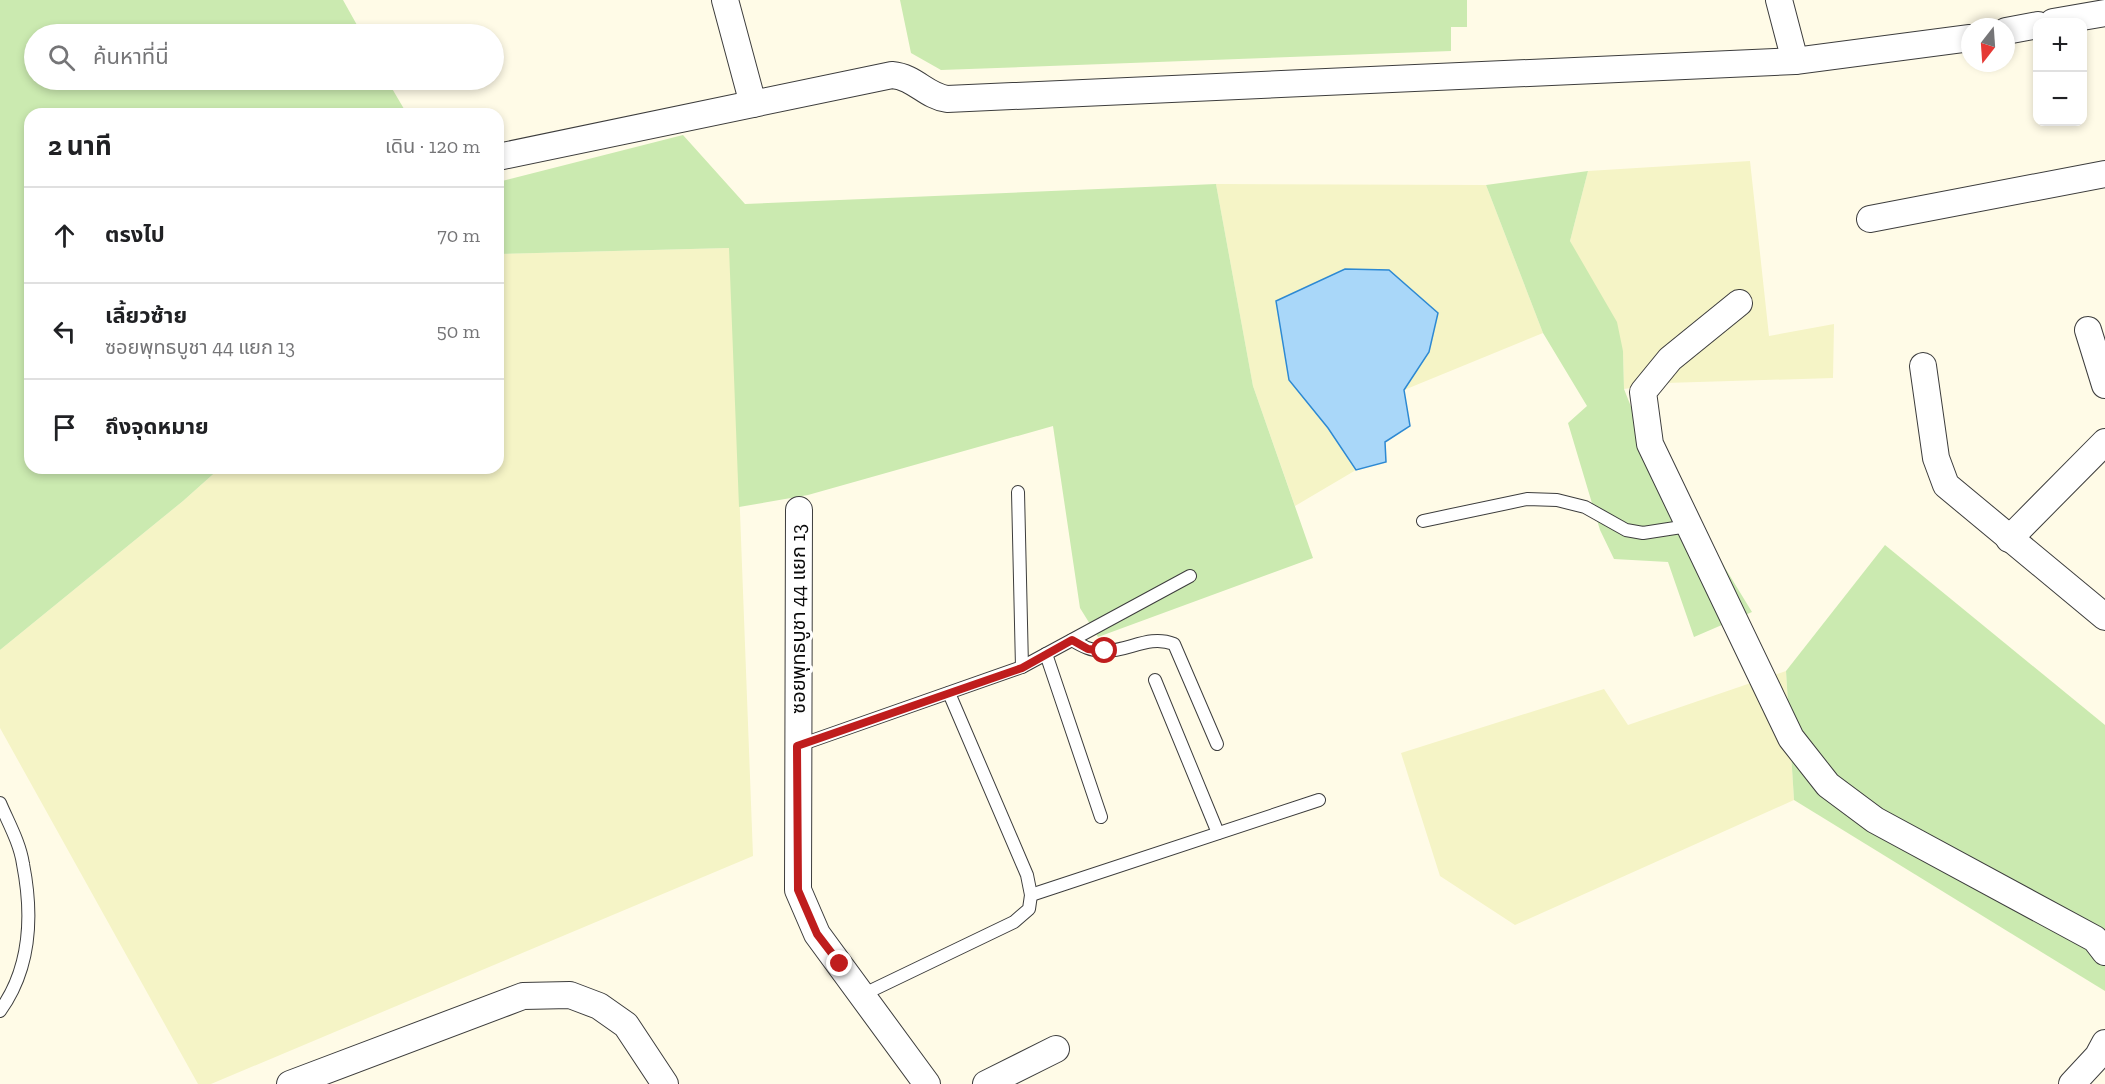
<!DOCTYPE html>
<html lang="th">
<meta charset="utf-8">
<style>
body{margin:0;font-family:"Zilla Slab","Noto Sans Thai",serif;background:#f2f2f2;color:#202124}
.controls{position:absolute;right:18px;top:18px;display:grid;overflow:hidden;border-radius:12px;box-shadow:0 3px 9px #0003}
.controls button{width:54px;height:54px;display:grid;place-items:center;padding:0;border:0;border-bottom:2px solid #e0e0e0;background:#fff;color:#202124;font:30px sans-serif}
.compass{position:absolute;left:1961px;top:18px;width:54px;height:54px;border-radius:50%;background:#fff;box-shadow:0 3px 9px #0003;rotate:197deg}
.stop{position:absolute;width:18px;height:18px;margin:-14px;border:4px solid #bf1d1d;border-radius:50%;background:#fff}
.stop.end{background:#bf1d1d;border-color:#fff;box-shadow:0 2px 6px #0008}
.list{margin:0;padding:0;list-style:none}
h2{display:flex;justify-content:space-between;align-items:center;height:78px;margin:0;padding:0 24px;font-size:26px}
h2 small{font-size:20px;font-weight:400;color:#757577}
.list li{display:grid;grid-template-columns:39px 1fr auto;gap:18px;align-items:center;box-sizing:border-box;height:96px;padding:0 24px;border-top:2px solid #e0e0e0}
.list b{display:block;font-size:22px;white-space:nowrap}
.list p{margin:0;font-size:20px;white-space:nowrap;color:#757577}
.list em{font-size:20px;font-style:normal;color:#757577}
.icon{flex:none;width:33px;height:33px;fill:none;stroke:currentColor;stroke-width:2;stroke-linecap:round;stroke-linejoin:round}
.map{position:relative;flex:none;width:2105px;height:1084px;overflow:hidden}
.search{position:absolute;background:#fff;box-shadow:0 3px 9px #0003;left:24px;top:24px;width:480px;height:66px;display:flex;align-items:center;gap:15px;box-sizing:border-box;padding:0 21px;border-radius:33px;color:#757577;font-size:22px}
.panel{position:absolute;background:#fff;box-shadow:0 3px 9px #0003;left:24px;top:108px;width:480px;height:366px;border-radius:18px}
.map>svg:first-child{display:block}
.farmland{fill:#f5f4c6}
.green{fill:#cbeab0}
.water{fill:#a9d7f9;stroke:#2d89d3;stroke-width:1.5}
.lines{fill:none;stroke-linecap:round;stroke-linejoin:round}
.service-casing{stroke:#3d3d3d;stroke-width:14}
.minor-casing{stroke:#3d3d3d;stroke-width:28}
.service{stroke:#fff;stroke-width:12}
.minor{stroke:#fff;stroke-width:26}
.route{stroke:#bf1d1d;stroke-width:8}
.labels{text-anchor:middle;stroke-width:6;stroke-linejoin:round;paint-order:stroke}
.street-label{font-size:20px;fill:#0a0a0a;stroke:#fff}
</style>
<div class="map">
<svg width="2105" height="1084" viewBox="0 0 2105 1084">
<rect width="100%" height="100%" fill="#fffbe7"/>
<g class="farmland">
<polygon points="1750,161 1769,336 1834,324 1833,378 1665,383 1624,389 1623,351 1570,241 1588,171"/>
<polygon points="1216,184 1486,185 1543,333 1404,390 1429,352 1328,428 1356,470 1295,506 1253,386"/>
<polygon points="730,248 753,856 211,1084 198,1084 0,728 0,650 183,501 220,468 498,468 498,254"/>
<polygon points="1786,671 1794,800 1515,925 1440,876 1401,753 1604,689 1628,725"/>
</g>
<g class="green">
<polygon points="0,0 343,0 362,34 34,34 34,80 387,80 407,114 30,114 30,468 220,468 183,501 0,650"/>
<polygon points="900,0 1467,0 1467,27 1451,27 1451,51 941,70 911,53"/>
<polygon points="683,135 745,204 1216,184 1253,386 1313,558 1098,637 1080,608 1053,426 808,495 739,507 729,248 498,254 498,182"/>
<polygon points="1588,171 1570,241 1617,322 1623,351 1624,389 1639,427 1752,612 1694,637 1668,562 1614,559 1600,530 1568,423 1587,406 1543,333 1486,185"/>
<polygon points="1885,545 2105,725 2105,991 1794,800 1786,671"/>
</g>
<polygon class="water" points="1345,269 1389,270 1438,313 1429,352 1404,390 1410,426 1385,442 1386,462 1356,470 1328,428 1289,380 1276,301"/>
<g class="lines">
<g class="service-casing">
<g id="service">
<polyline points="1018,492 1022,667"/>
<polyline points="1423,521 1527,499 1557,500 1585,507 1626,530 1643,533 1688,526"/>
<path d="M1072,640c10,6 19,11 31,11 25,1 45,-17 71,-7l43,100"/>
<polyline points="1046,654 1101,817"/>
<polyline points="1155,680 1218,833"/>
<polyline points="797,746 1022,667 1190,576"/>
<path d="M0,803c8,19 20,40 23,61 10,51 8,104 -23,147"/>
<polyline points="1031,895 1319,800"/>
<polyline points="862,995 1014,922 1029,909 1031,895 1027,875 949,693"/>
</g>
</g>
<g class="minor-casing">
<g id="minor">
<polyline points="725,0 753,104"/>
<polyline points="1779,0 1795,61"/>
<polyline points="2053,22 2105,13"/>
<polyline points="2006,31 2038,25"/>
<path d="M498,157l394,-82c23,2 34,21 55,24l848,-38 175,-23"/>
<polyline points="1870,219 2105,174"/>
<polyline points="1739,303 1670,359 1643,392 1650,444 1791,738 1828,785 1875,820 2095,939 2105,952"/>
<polyline points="2088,330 2105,385"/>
<polyline points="1923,366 1936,458 1946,485 2105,617"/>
<polyline points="799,510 798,890 817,934 927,1084"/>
<polyline points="2009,539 2105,442"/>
<polyline points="290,1084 523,996 570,995 599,1006 626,1025 665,1084"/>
<polyline points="986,1084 1056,1049"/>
<polyline points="2072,1084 2098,1056 2105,1043"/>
</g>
</g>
<use href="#service" class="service"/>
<use href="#minor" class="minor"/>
</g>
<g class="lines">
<polyline class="route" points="840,964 817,934 798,890 797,746 1022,668 1072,640 1088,649 1105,651"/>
</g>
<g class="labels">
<g class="street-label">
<text transform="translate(798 619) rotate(-90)" y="7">ซอยพุทธบูชา 44 แยก 13</text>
</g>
</g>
</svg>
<div class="controls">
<button>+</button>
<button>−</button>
</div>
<svg class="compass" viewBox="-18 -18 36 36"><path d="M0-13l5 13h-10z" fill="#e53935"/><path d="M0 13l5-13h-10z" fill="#757577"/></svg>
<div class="stop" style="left:1105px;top:651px"></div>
<div class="stop end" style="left:840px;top:964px"></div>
<div class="search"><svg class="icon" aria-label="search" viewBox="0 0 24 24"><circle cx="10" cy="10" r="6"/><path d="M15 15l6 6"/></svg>ค้นหาที่นี่</div>
<section class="panel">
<h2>2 นาที<small>เดิน · 120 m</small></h2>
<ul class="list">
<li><svg class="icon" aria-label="ahead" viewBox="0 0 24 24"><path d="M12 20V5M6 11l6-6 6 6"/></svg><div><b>ตรงไป</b></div><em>70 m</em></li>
<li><svg class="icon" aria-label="left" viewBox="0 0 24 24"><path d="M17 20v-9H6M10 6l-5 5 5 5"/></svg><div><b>เลี้ยวซ้าย</b><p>ซอยพุทธบูชา 44 แยก 13</p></div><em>50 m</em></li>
<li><svg class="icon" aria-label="arrive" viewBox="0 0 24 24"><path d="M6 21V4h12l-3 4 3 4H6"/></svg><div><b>ถึงจุดหมาย</b></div></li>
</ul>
</section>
</div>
